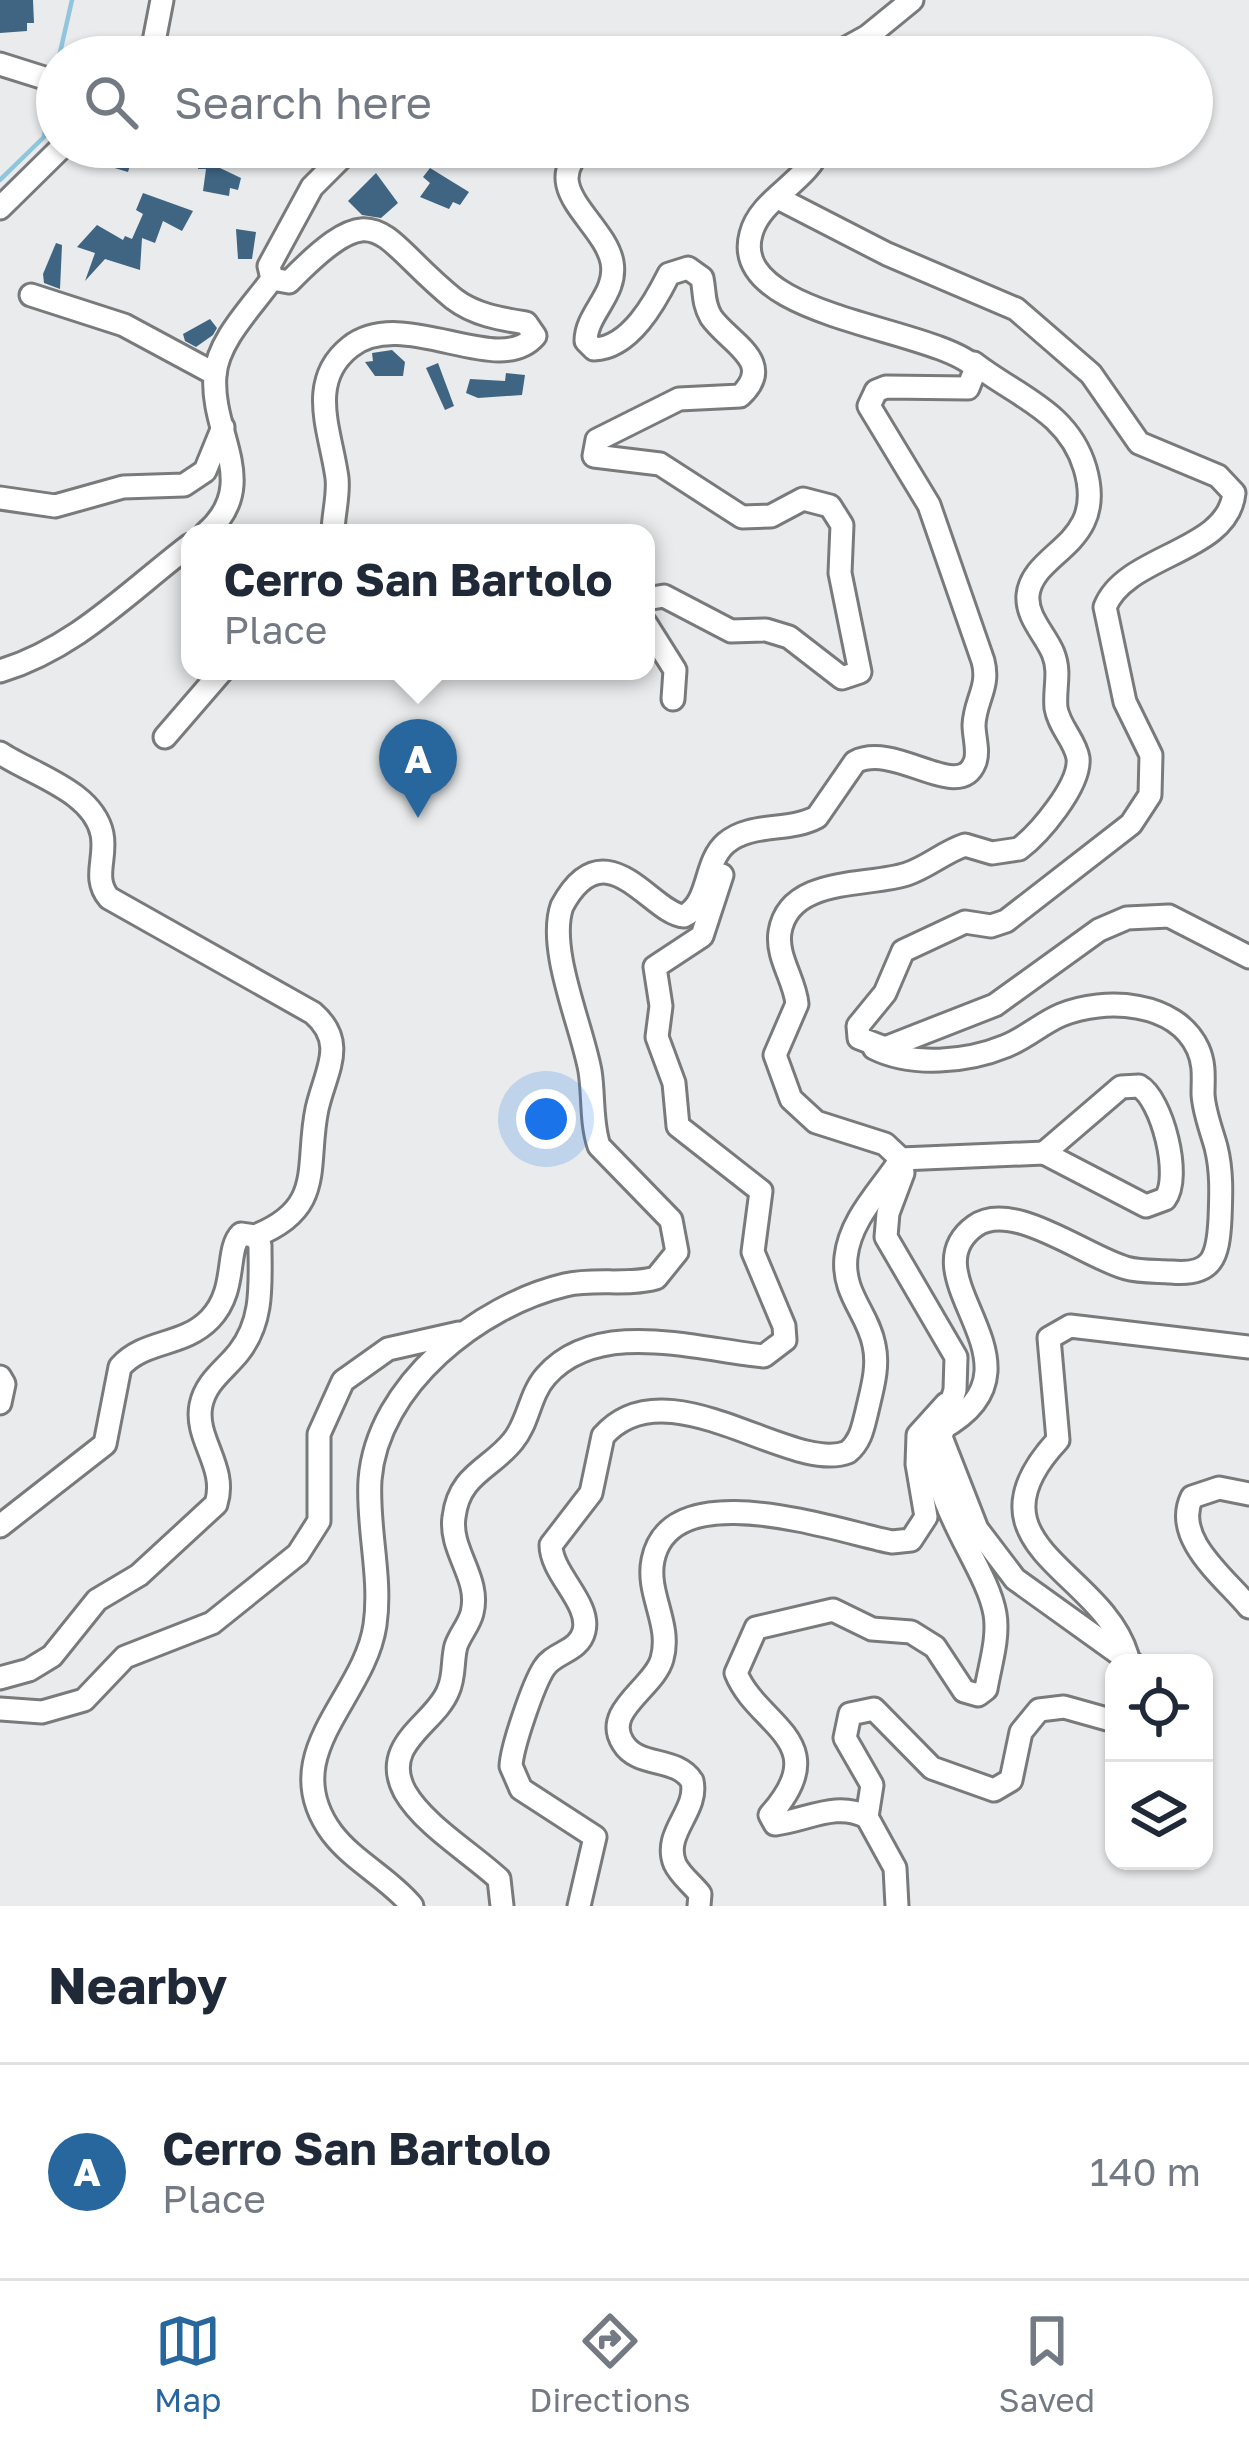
<!DOCTYPE html>
<style>
body{margin:0;font-family:"Golos Text",sans-serif;background:#f6f6f7;color:#1f2937}
.controls{position:absolute;right:36px;bottom:36px;display:grid;overflow:hidden;border-radius:24px;box-shadow:0 3px 9px #0004}
.controls button{width:108px;height:108px;display:grid;place-items:center;padding:0;border:0;border-bottom:3px solid #e0e1e3;background:#fff;color:#1f2937;font:60px sans-serif}
.you{position:absolute;left:546px;top:1119px;width:42px;height:42px;margin:-30px;border:9px solid #fff;border-radius:50%;background:#1a73e8;box-shadow:0 0 0 18px #1a73e833}
.badge{display:grid;place-items:center;width:78px;height:78px;border-radius:50%;background:#28679e;color:#fff;font-size:39px;font-weight:700}
.pin{position:absolute;translate:-50% -99px;filter:drop-shadow(0 3px 6px #0008)}
.pin::after{content:'';position:absolute;top:63px;width:42px;height:36px;background:inherit;clip-path:polygon(0 0,100% 0,50% 100%)}
.popup{position:absolute;left:181px;top:524px;width:474px;height:156px;box-sizing:border-box;display:grid;place-content:center;border-radius:24px;background:#fff;filter:drop-shadow(0 3px 9px #0005);font-size:39px;white-space:nowrap;color:#747a83}
.popup b{font-size:45px;color:#1f2937}
.popup::after{content:'';position:absolute;left:50%;top:100%;margin-left:-24px;border:24px solid transparent;border-top-color:#fff}
.list{margin:0;padding:0;list-style:none}
h2{display:flex;justify-content:space-between;align-items:center;height:156px;margin:0;padding:0 48px;font-size:51px}
h2 small{font-size:39px;font-weight:400;color:#747a83}
.list li{display:grid;grid-template-columns:78px 1fr auto;gap:36px;align-items:center;box-sizing:border-box;height:216px;padding:0 48px;border-top:3px solid #e0e1e3}
.list b{display:block;font-size:45px;white-space:nowrap}
.list p{margin:0;font-size:39px;white-space:nowrap;color:#747a83}
.list em{font-size:39px;font-style:normal;color:#747a83}
.icon{flex:none;width:66px;height:66px;fill:none;stroke:currentColor;stroke-width:2;stroke-linecap:round;stroke-linejoin:round}
.map{position:relative;flex:none;width:1249px;height:1906px;overflow:hidden}
.search{position:absolute;background:#fff;box-shadow:0 3px 9px #0004;left:36px;right:36px;top:36px;height:132px;display:flex;align-items:center;gap:30px;box-sizing:border-box;padding:0 42px;border-radius:66px;color:#747a83;font-size:45px}
.sheet{height:372px;background:#fff}
nav{display:flex;justify-content:space-around;align-items:center;box-sizing:border-box;height:168px;border-top:3px solid #e0e1e3;background:#fff;font-size:33px;color:#747a83}
nav a{display:grid;justify-items:center;gap:6px}
nav .on{color:#28679e}
.map>svg:first-child{display:block}
.lines{fill:none;stroke-linecap:round;stroke-linejoin:round}
.stream{stroke:#90c6dd;stroke-width:4.5}
.building{fill:#3f6583}
.minor-casing{stroke:#797a7b;stroke-width:27}
.minor{stroke:#fff;stroke-width:21}
</style>
<div class="map">
<svg width="1249" height="1906" viewBox="0 0 1249 1906">
<rect width="100%" height="100%" fill="#e9ebec"/>
<g class="lines">
<g class="stream">
<polyline points="59,57 72,0"/>
<polyline points="0,180 44,137 52,92"/>
</g>
</g>
<g class="building">
<polygon points="0,0 33,0 34,23 27,23 27,31 0,33"/>
<polygon points="104,147 136,147 128,172 98,163"/>
<polygon points="198,153 238,166 220,168 241,178 238,190 230,188 229,196 203,191 206,169 198,169"/>
<polygon points="430,168 469,192 460,205 453,202 449,209 420,197 430,183 423,177"/>
<polygon points="376,173 398,203 381,218 362,215 348,201"/>
<polygon points="143,193 193,211 182,231 163,221 155,243 142,238 140,270 105,259 85,281 95,253 77,247 97,225 123,240 125,236 132,239 143,214 136,210"/>
<polygon points="236,229 256,232 252,259 238,259"/>
<polygon points="56,243 62,245 60,289 44,283 43,274"/>
<polygon points="210,319 217,328 213,335 196,347 185,341 183,334"/>
<polygon points="392,350 405,362 403,376 375,376 365,362 373,361 372,353"/>
<polygon points="438,363 454,406 445,410 426,368"/>
<polygon points="506,373 525,375 522,395 478,398 466,393 470,379 505,381"/>
</g>
<g class="lines">
<g class="minor-casing">
<g id="minor">
<polyline points="151,57 162,0"/>
<polyline points="830,57 868,36 912,0"/>
<polyline points="0,64 57,82"/>
<path d="M585,147c-50,40 19,74 27,115 6,32 -26,51 -26,79l8,8c36,-1 61,-47 75,-75l19,-6 14,10c3,15 1,25 9,39 18,26 66,45 29,79l-61,3 -82,41 -3,16 66,8 82,53 29,-1 32,-17 27,7 12,19 -2,48 20,99 -18,6 -53,-41 -23,-7 -35,1 -67,-35 -18,3"/>
<path d="M778,198l109,56 129,55 75,65 48,69 79,33 16,17c-6,60 -108,61 -129,114l20,95 26,53 -1,40 -19,29 -125,97 -15,5 -26,-4 -62,29 -18,42 -27,33 1,12 26,10 110,-43 104,-75 28,-12 42,-2 80,41"/>
<polyline points="0,208 62,147"/>
<polyline points="31,295 124,325 215,374"/>
<path d="M974,363c42,33 94,48 111,105 23,78 -52,82 -57,127 -2,22 17,39 25,58 8,20 1,35 3,55 3,19 19,32 22,50 3,27 -39,76 -59,91l-27,4 -27,-8c-21,7 -37,22 -58,29 -39,13 -118,2 -127,58 -4,25 15,48 17,72l-22,51 16,44 25,23 69,22 16,15 2,14 -15,40 -2,24 70,120 -1,33 -14,47 36,92 38,50 117,84"/>
<polyline points="0,498 55,506 123,487 184,485 205,471 223,427"/>
<path d="M206,533c56,-49 4,-99 9,-158 3,-35 37,-68 57,-96"/>
<path d="M333,533c0,-18 6,-37 4,-55 -6,-46 -31,-96 13,-131 53,-42 148,32 185,-11l-9,-13c-25,-4 -51,-8 -72,-24 -78,-63 -74,-110 -165,-17l-17,-3 -3,-13 43,-79 40,-40"/>
<polyline points="646,624 675,670 673,699"/>
<path d="M0,671c76,-23 128,-79 190,-126"/>
<polyline points="165,737 222,671"/>
<path d="M0,753c33,22 93,38 102,81 5,24 -10,44 7,64l204,115c35,30 12,59 4,96 -12,57 9,99 -62,127"/>
<path d="M1139,1086c23,13 43,91 26,113l-19,7 -102,-53 77,-66z"/>
<polyline points="0,1377 4,1384 0,1403"/>
<path d="M1249,1494l-30,-6 -27,9c-20,41 32,80 57,110"/>
<path d="M0,1526l105,-82 15,-77c25,-28 63,-20 90,-48 28,-29 15,-69 31,-85l14,2 5,9c0,38 4,75 -21,107 -14,18 -33,29 -38,53 -7,34 27,62 15,99l-77,71 -42,25 -45,56 -23,14 -29,8"/>
<path d="M1127,1655c-26,-86 -167,-110 -69,-215l-9,-102 21,-12 179,21"/>
<polyline points="0,1709 42,1712 84,1700 125,1657 212,1623 298,1554 319,1521 319,1434 343,1381 388,1349 459,1333"/>
<path d="M867,1817c-31,-16 -59,3 -92,7l-5,-9c66,-74 -13,-89 -34,-142l20,-45 77,-18 39,19 39,3 24,15 29,44 14,4 8,-6c4,-24 13,-51 9,-75 -9,-53 -78,-124 -54,-185 116,-63 -37,-152 34,-203 37,-27 111,31 151,42 14,4 30,3 45,4 42,4 47,-15 49,-53 1,-25 2,-48 -4,-72 -5,-18 -12,-35 -13,-53 0,-16 2,-29 -5,-45 -22,-48 -93,-52 -137,-34 -19,8 -35,23 -55,31 -39,16 -94,21 -132,2"/>
<path d="M412,1906c-23,-28 -58,-44 -80,-73 -58,-79 32,-133 43,-208 7,-48 -8,-97 -5,-145 7,-95 110,-175 195,-195 30,-7 62,1 91,-7l21,-26 -6,-32 -72,-74c-8,-24 -5,-50 -9,-75 -8,-45 -43,-122 -28,-165 44,-81 89,8 122,10 27,-14 19,-53 42,-73 25,-21 63,-11 91,-26l38,-55c41,-21 104,42 120,0 4,-11 -1,-25 -1,-37 1,-25 16,-38 9,-64l-54,-156 -60,-99 7,-15 10,-4 82,1 8,-20c-40,-41 -248,-50 -225,-134 9,-36 57,-52 69,-87"/>
<path d="M502,1906l-3,-27c-28,-26 -75,-54 -94,-87 -26,-48 30,-68 43,-101 7,-15 4,-30 8,-45 4,-12 13,-21 16,-33 9,-35 -23,-62 -18,-96 5,-43 37,-48 59,-76 16,-19 16,-46 33,-65 52,-59 152,-26 218,-20l21,-16 -1,-14 -31,-74 8,-61 -83,-65 -4,-43 -17,-46 4,-31 -6,-39 47,-31 20,-61"/>
<path d="M579,1906l16,-69 -74,-48 -10,-23c1,-19 22,-81 33,-98 10,-16 35,-16 40,-37 7,-28 -33,-57 -33,-86l40,-52 12,-57c64,-73 188,39 245,16 13,-11 15,-25 19,-41 5,-22 12,-44 7,-66 -6,-32 -32,-51 -28,-88 4,-38 35,-67 55,-98l143,-6"/>
<path d="M699,1906l1,-12c-8,-10 -20,-19 -25,-30 -13,-31 24,-53 17,-83 -16,-25 -54,-13 -69,-38 -21,-32 31,-55 39,-84 10,-35 -16,-65 -9,-99 18,-88 183,-29 239,-18l19,-2 15,-23 -9,-53 1,-29 28,-31"/>
<polyline points="897,1906 895,1868 867,1817 872,1785 845,1738 850,1714 874,1709 932,1768 994,1790 1011,1780 1021,1732 1039,1710 1064,1707 1114,1721"/>
</g>
</g>
<use href="#minor" class="minor"/>
</g>
</svg>
<div class="controls">
<button><svg class="icon" aria-label="locate" viewBox="0 0 24 24"><circle cx="12" cy="12" r="6"/><path d="M12 2v4M12 18v4M2 12h4M18 12h4"/></svg></button>
<button><svg class="icon" aria-label="layers" viewBox="0 0 24 24"><path d="M12 4l9 5-9 5-9-5zM3 14l9 5 9-5"/></svg></button>
</div>
<div class="you"></div>
<div class="pin badge" style="left:418px;top:818px">A</div>
<div class="popup"><b>Cerro San Bartolo</b>Place</div>
<div class="search"><svg class="icon" aria-label="search" viewBox="0 0 24 24"><circle cx="10" cy="10" r="6"/><path d="M15 15l6 6"/></svg>Search here</div>
</div>
<section class="sheet">
<h2>Nearby<small></small></h2>
<ul class="list">
<li><span class="badge">A</span><div><b>Cerro San Bartolo</b><p>Place</p></div><em>140 m</em></li>
</ul>
</section>
<nav>
<a class="on"><svg class="icon" aria-label="map" viewBox="0 0 24 24"><path d="M3 6l6-2 6 2 6-2v14l-6 2-6-2-6 2zM9 4v14M15 6v14"/></svg>Map</a>
<a><svg class="icon" aria-label="directions" viewBox="0 0 24 24"><path d="M12 3l9 9-9 9-9-9zM9 14v-3h6M13 9l2 2-2 2"/></svg>Directions</a>
<a><svg class="icon" aria-label="saved" viewBox="0 0 24 24"><path d="M7 4h10v16l-5-4-5 4z"/></svg>Saved</a>
</nav>
